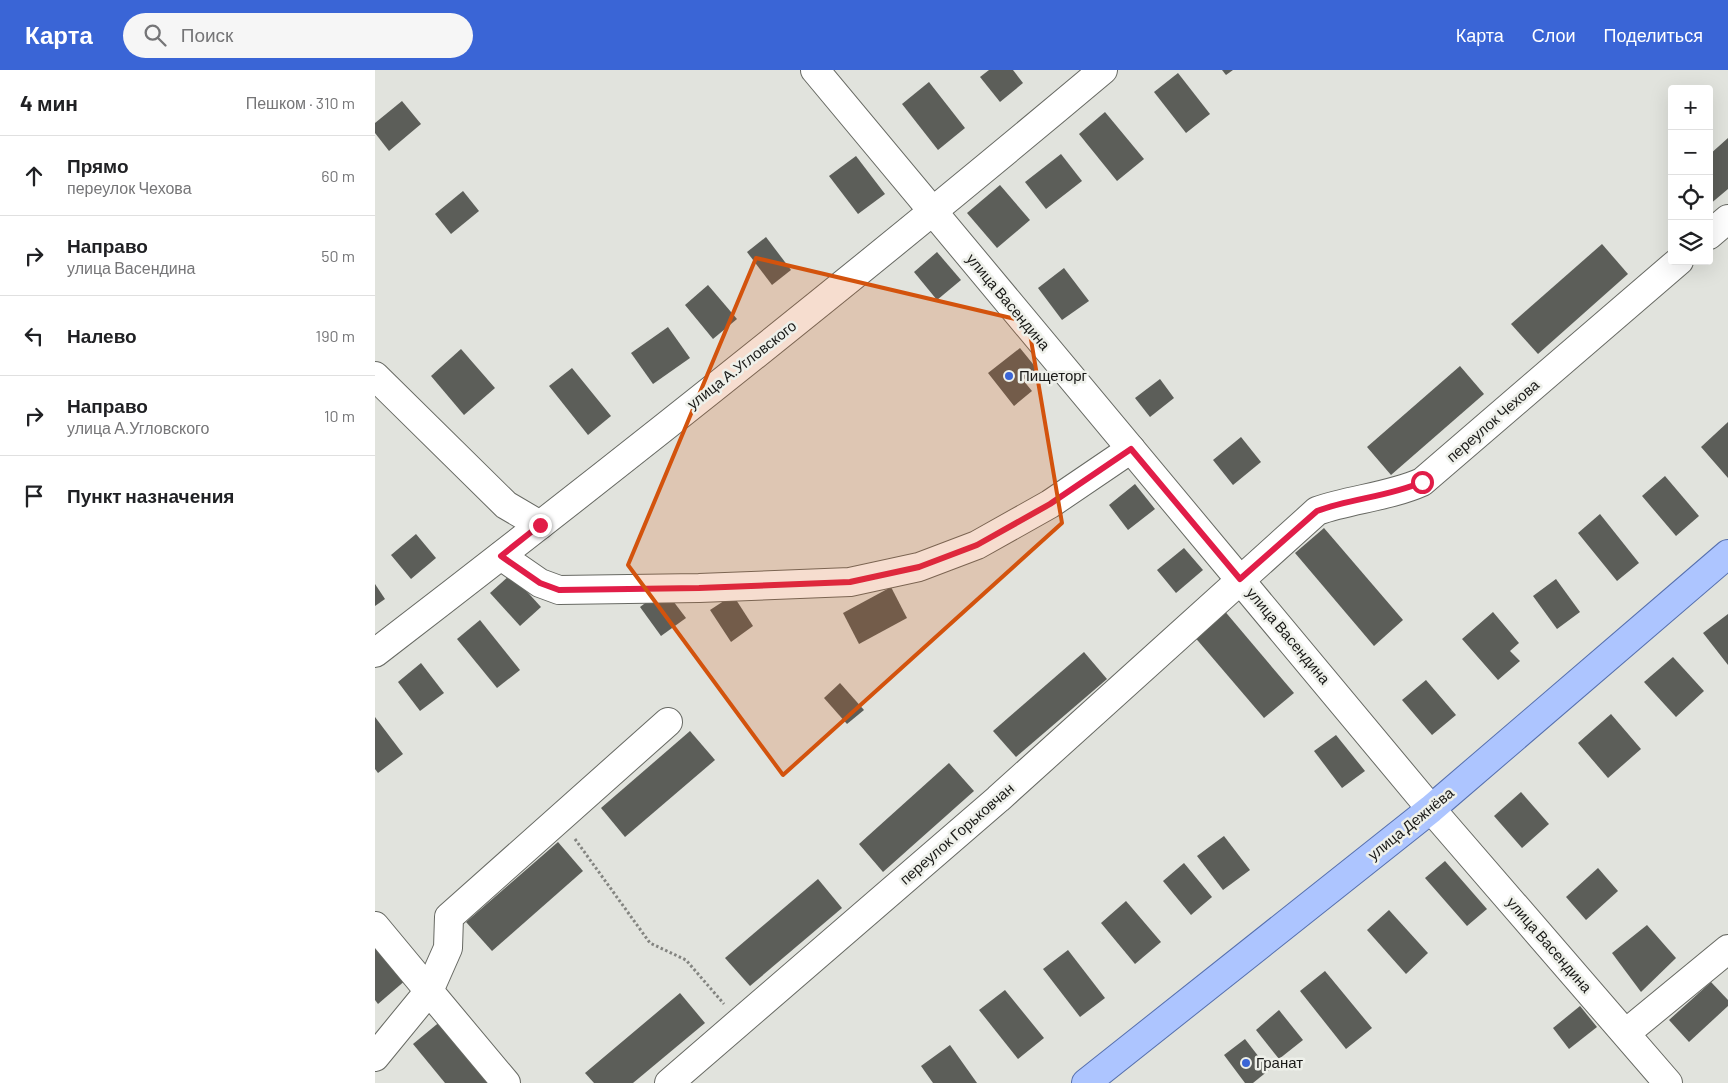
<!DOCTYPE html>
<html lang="ru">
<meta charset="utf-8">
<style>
body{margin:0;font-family:Barlow,sans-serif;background:#f6f6f6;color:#202124}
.controls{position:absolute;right:15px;top:15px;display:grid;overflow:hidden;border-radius:5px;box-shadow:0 5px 20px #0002}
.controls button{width:45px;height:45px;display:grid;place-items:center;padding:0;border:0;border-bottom:1px solid #e0e0e0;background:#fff;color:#202124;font:25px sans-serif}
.stop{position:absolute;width:15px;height:15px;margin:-11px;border:4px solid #e11d48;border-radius:50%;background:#fff}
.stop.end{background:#e11d48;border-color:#fff;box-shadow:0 1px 5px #0008}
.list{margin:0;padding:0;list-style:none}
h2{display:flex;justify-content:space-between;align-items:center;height:65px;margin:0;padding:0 20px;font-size:21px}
h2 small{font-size:16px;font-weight:400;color:#757577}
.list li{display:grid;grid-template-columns:32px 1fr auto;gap:15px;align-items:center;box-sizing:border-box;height:80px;padding:0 20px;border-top:1px solid #e0e0e0}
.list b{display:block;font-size:19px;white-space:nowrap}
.list p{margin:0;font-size:16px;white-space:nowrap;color:#757577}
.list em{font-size:16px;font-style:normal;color:#757577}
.icon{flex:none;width:28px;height:28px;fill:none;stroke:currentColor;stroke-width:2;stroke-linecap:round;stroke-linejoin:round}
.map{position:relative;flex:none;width:1353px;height:1013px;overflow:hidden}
header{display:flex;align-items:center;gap:30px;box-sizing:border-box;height:70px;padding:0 25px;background:#3a65d6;color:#fff}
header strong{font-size:24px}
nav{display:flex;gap:28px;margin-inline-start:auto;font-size:18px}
.search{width:350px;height:45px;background:#f6f6f6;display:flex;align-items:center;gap:12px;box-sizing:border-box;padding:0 18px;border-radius:28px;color:#757577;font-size:19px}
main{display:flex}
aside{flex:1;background:#fff}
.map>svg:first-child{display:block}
.building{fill:#5c5e59}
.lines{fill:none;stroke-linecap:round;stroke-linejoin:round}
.minor-casing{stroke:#676963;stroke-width:30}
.major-casing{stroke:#5670ae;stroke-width:30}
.path{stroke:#838480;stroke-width:3;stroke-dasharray:2.5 2.5;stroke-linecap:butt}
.minor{stroke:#fff;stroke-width:28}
.major{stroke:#adc5ff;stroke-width:28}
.route{stroke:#e11d48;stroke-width:6}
.marked{fill:#d3530d;fill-opacity:0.2;stroke:#d3530d;stroke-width:4;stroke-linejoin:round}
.poi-dot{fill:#3a65d6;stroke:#eef0ea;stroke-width:2}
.labels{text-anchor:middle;stroke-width:5;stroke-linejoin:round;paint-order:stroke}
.street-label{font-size:15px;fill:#1a1a18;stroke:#eef0ea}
.poi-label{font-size:15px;fill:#1a1a18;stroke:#eef0ea;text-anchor:start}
</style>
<header>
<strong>Карта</strong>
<div class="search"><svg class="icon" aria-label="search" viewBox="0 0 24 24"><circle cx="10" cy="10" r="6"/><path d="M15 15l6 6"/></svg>Поиск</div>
<nav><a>Карта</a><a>Слои</a><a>Поделиться</a></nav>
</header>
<main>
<aside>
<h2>4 мин<small>Пешком · 310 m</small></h2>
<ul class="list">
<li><svg class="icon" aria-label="ahead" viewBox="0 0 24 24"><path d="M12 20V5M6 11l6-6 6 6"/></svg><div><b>Прямо</b><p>переулок Чехова</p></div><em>60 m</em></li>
<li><svg class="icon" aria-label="right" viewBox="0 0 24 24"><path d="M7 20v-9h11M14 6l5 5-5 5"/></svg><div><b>Направо</b><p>улица Васендина</p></div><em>50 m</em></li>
<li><svg class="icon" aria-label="left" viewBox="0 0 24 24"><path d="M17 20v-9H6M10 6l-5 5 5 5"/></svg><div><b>Налево</b></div><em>190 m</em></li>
<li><svg class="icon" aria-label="right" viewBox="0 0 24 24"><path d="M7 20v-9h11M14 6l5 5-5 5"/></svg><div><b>Направо</b><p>улица А.Угловского</p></div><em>10 m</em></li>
<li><svg class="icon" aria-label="arrive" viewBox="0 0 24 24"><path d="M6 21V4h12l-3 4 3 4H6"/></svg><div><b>Пункт назначения</b></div></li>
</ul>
</aside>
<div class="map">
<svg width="1353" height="1013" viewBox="0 0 1353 1013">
<rect width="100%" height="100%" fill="#e1e3dd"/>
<g class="building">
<polygon points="614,0 638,0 648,13 625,32 605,7"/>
<polygon points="847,0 858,0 851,5"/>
<polygon points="803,3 835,44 811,63 779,22"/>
<polygon points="554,12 590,58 563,80 527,34"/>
<polygon points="27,31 46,54 14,81 0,63 0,53"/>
<polygon points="730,42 769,89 742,111 704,64"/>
<polygon points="1353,68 1353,119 1334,135 1334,85"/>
<polygon points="686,84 707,111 671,139 650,112"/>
<polygon points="481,86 510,124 483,144 454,106"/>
<polygon points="625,115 655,150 622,178 592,143"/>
<polygon points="88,121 104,141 76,164 60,144"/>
<polygon points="391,167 416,200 397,215 372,182"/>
<polygon points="1227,174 1253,204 1163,284 1136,254"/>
<polygon points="562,182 586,210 562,230 539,202"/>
<polygon points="689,198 714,231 687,250 663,218"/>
<polygon points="333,215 362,249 338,269 310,235"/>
<polygon points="293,257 315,288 278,314 256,283"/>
<polygon points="645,278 662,299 648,310 657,321 639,336 613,303"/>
<polygon points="86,279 120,318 89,345 56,306"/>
<polygon points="1085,296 1109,324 1016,405 992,377"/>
<polygon points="197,298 236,346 213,365 174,316"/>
<polygon points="785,309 799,328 775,347 760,328"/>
<polygon points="1353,352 1353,408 1326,377"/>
<polygon points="866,367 886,392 858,415 838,390"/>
<polygon points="1290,406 1324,446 1301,466 1267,426"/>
<polygon points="760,414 780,439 753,460 734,435"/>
<polygon points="1225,444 1264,493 1242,511 1203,463"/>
<polygon points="949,458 1028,550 999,576 920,483"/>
<polygon points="41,464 61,488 36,509 16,485"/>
<polygon points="809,478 828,500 801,523 782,500"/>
<polygon points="136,504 166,537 145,556 115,523"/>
<polygon points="1181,509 1205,542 1182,559 1158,526"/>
<polygon points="0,514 10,529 0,536"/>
<polygon points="516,517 532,548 484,574 468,543"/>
<polygon points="289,519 311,548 286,566 265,537"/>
<polygon points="358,525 378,556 356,572 335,540"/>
<polygon points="842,532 919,623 889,648 812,558"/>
<polygon points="1118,542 1144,573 1135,581 1145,591 1123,610 1087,569"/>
<polygon points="1353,544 1353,595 1328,563"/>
<polygon points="105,550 145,600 122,618 82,569"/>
<polygon points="709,582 732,609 641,687 618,661"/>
<polygon points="1298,587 1329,621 1301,647 1269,612"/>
<polygon points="46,593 69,623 45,641 23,612"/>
<polygon points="1051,610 1081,645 1057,665 1027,630"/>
<polygon points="465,613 489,640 472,654 449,628"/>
<polygon points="1236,644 1266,679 1233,708 1203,673"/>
<polygon points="0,647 28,684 3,703 0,699"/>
<polygon points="315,661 340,690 250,767 226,738"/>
<polygon points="961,665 990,701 967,718 939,681"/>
<polygon points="574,693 599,721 508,802 484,774"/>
<polygon points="1146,722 1174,754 1147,778 1119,746"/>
<polygon points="849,766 875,800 848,820 822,786"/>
<polygon points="183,772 208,801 117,881 91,852"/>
<polygon points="1070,791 1112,839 1092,856 1050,808"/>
<polygon points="809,793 837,827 816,845 788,811"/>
<polygon points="1223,798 1243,821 1211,850 1191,827"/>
<polygon points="443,809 467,838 375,916 350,888"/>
<polygon points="751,831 786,872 760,894 726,853"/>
<polygon points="1014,840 1053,883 1031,904 992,860"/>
<polygon points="1272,855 1301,888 1266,922 1237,883"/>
<polygon points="0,872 32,909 3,934 0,930"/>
<polygon points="693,880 730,928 705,947 668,899"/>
<polygon points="950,901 997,958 971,979 925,921"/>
<polygon points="1336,912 1353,930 1353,936 1314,972 1294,950"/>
<polygon points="630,920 669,968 643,989 604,940"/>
<polygon points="305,923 330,953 258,1013 219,1013 210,1003"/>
<polygon points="1205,936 1222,957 1194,979 1178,958"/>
<polygon points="904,940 928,970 904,989 881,960"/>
<polygon points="67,950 119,1013 70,1013 38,974"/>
<polygon points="870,969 894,1000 878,1013 870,1013 849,985"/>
<polygon points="575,975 602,1013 558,1013 546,996"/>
</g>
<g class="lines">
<g class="minor-casing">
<g id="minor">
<polyline points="440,0 1056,739 1293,1013"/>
<polyline points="1334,165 1353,149"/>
<polyline points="0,306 131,435 165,455"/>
<polyline points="126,486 165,513 184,520 324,518 475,512 544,497 602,475 675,434 756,379"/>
<path d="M0,583c247,-190 490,-383 728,-583"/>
<polyline points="0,856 54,921 0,987"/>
<polyline points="1251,963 1353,879"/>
<polyline points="131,1013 54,921 73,878 74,847 293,652"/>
<path d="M294,1013l329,-284 319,-288c34,-12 71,-14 105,-29l257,-221"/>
</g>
</g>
<g class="major-casing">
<polyline id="major" points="711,1013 1056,739 1353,484"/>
</g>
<polyline class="path" points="200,769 275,873 311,890 349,934"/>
<use href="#minor" class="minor"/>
<use href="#major" class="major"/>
</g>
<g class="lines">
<path class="route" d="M165,455l-39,31 39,27 19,7 140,-2 151,-6 69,-15 58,-22 73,-41 81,-55 109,130 77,-68c34,-13 71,-14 105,-29"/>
</g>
<path class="marked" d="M381,188l272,64 34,201 -279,252 -155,-210z"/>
<g class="poi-dot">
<circle cx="634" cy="306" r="5"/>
<circle cx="871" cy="993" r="5"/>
</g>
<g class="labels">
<g class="street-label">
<text transform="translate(633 232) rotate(50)" y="5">улица Васендина</text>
<text transform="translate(367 295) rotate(-38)" y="5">улица А.Угловского</text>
<text transform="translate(1118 351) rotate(-41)" y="5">переулок Чехова</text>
<text transform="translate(913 566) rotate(50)" y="5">улица Васендина</text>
<text transform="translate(1036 754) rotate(-39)" y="5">улица Дежнёва</text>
<text transform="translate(582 764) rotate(-41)" y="5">переулок Горьковчан</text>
<text transform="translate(1174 875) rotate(49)" y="5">улица Васендина</text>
</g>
<g class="poi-label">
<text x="644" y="311">Пищеторг</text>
<text x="881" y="998">Гранат</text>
</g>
</g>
</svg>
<div class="controls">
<button>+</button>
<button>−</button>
<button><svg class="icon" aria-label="locate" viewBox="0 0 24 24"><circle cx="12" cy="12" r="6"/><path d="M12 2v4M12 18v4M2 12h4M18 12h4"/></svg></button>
<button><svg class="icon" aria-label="layers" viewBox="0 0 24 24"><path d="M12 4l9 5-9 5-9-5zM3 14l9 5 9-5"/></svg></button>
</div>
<div class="stop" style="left:1047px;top:412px"></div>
<div class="stop end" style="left:165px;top:455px"></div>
</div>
</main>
